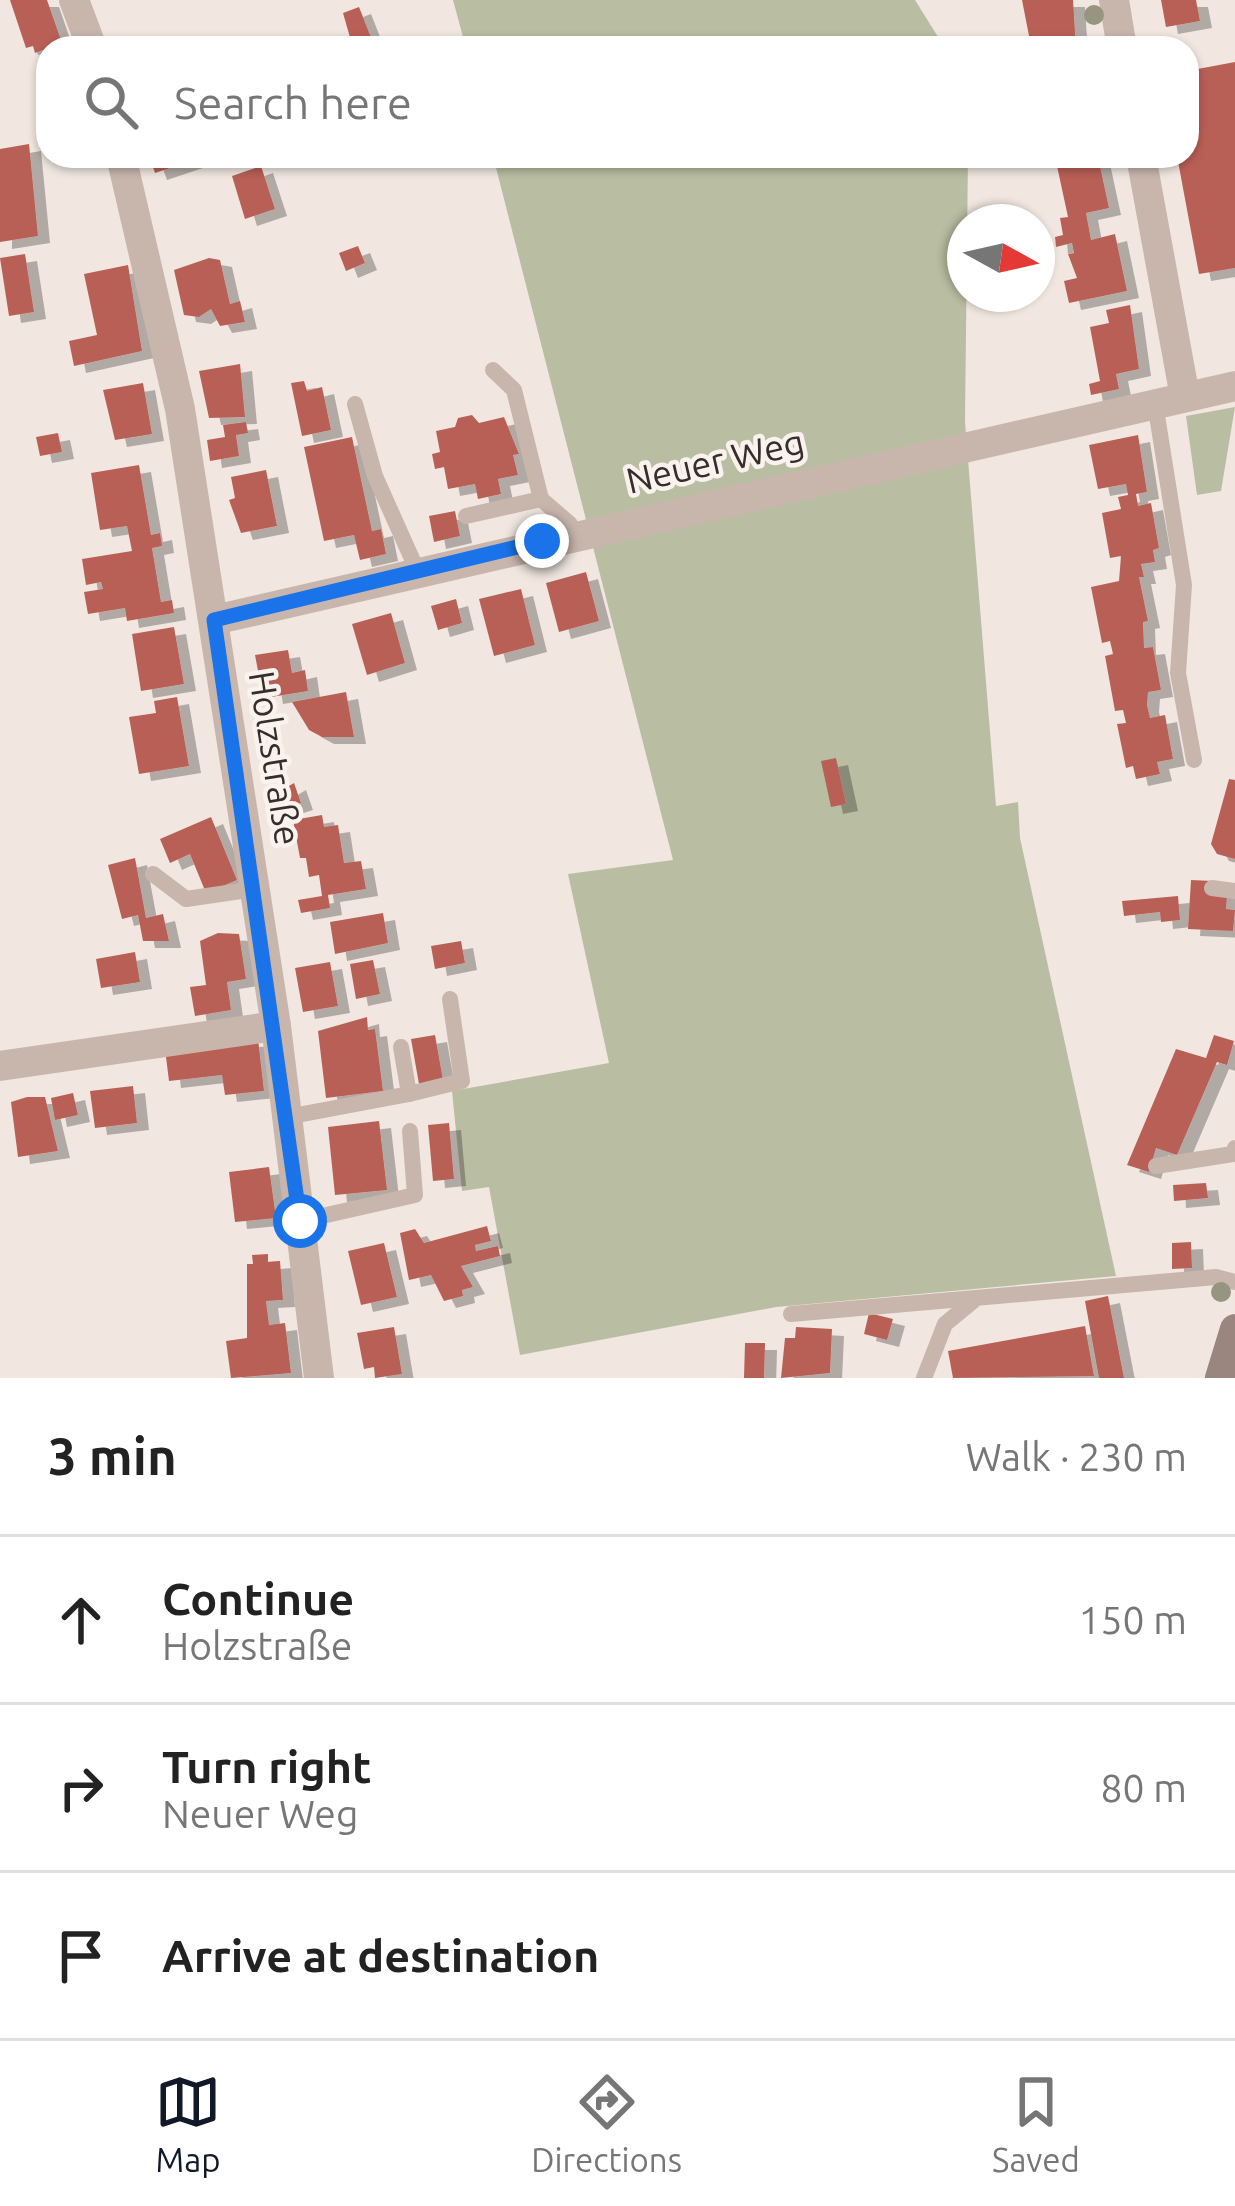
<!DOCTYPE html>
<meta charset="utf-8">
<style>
body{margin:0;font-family:Ubuntu,sans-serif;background:#f2f2f2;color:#222}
.compass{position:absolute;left:947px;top:204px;width:108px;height:108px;border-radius:50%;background:#fff;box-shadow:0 3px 9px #0004;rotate:98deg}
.stop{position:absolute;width:36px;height:36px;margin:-27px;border:9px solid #1a73e8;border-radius:50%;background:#fff}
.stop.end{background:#1a73e8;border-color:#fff;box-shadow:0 3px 12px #0008}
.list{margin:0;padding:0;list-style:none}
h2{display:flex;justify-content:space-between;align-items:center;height:156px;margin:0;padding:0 48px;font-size:51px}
h2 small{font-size:39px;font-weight:400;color:#767676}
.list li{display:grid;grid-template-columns:78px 1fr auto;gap:36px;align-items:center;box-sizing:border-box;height:168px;padding:0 48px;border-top:3px solid #e0e0e0}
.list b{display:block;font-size:45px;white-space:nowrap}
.list p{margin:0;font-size:39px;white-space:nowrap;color:#767676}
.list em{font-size:39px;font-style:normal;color:#767676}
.icon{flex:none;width:66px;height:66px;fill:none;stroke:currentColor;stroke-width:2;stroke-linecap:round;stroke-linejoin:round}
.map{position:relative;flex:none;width:1235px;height:1378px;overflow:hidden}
.search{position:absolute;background:#fff;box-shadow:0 3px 9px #0004;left:36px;right:36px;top:36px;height:132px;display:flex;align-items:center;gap:30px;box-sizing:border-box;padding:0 42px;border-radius:36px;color:#767676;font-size:45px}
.sheet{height:660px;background:#fff}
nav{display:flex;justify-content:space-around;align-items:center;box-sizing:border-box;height:168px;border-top:3px solid #e0e0e0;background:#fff;font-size:33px;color:#767676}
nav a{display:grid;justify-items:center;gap:6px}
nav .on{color:#111827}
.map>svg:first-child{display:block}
.green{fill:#b9bea2}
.building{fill:#b96156;filter:url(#shadow)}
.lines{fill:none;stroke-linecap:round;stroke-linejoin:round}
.lane{stroke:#c8b6ad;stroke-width:16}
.street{stroke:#c8b6ad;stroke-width:30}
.secondary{stroke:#9b867f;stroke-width:30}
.tree{fill:#969680}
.route{stroke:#1a73e8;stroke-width:15}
.labels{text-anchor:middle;stroke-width:9;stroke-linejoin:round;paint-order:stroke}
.street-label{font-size:36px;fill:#372d2b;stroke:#f9f2ed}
</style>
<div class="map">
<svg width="1235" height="1378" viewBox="0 0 1235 1378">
<defs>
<filter id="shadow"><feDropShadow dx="12" dy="7" stdDeviation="0" flood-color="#0004"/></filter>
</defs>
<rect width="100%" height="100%" fill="#f1e7e0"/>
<g class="green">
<polygon points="453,0 915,0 945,48 466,48"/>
<polygon points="493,156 968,156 965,422 996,806 1018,802 1020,838 1116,1276 776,1307 520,1355 489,1187 462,1191 452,1091 609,1063 568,874 673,860"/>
<polygon points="1235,407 1221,491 1197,495 1186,416"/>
</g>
<g class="building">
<polygon points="10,0 47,0 62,43 35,53 33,46 26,48"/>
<polygon points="1022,0 1073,0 1076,48 1052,48 1050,37 1030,41"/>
<polygon points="1161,0 1196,0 1200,21 1166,27"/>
<polygon points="359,7 372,40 353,48 343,13"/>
<polygon points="1235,62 1235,268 1199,274 1177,156 1187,156 1187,71"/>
<polygon points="29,144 38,236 0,242 0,149"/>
<polygon points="149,156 202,156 203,157 155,173"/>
<polygon points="1098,157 1109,208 1086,213 1089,229 1091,240 1115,234 1127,291 1069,303 1064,281 1077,278 1068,254 1074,253 1072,243 1056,247 1055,237 1063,235 1060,218 1068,217 1057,166"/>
<polygon points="261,166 275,209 245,219 232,176"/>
<polygon points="358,246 365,263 346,271 339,253"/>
<polygon points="25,254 34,312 9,316 0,258"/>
<polygon points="209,258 220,260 230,304 240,301 245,322 220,326 211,309 199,317 184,315 174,270"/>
<polygon points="128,265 142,351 74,366 69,341 97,335 84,274"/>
<polygon points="1130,305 1139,369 1116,374 1119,389 1091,395 1089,384 1100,381 1090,327 1109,323 1106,310"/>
<polygon points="240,364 245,417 209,418 199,371"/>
<polygon points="304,381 307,391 322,387 331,430 302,436 291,383"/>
<polygon points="143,383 152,434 115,440 103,390"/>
<polygon points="472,415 479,423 504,417 519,454 513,455 518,475 498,479 501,494 478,499 475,484 448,489 444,467 435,469 432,454 440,452 436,431 455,427 458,418"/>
<polygon points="246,422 248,433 236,435 239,456 210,461 207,440 225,437 223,425"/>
<polygon points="58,433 62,452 40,456 36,437"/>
<polygon points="1138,435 1147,492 1136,494 1138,506 1151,503 1159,548 1153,550 1155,562 1141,564 1144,577 1139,577 1148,621 1143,622 1144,648 1153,647 1161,690 1148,692 1147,705 1150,718 1165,715 1173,759 1157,762 1160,774 1136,779 1133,766 1126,768 1117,724 1126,723 1123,710 1115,711 1105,656 1113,654 1110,641 1102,643 1091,587 1119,581 1121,556 1110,558 1102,513 1121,509 1118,497 1128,495 1126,484 1098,489 1089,445"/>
<polygon points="352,437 372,531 381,529 386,554 360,560 354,535 324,541 304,447"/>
<polygon points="139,465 151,535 160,533 162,546 152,548 161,602 172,600 174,613 127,621 125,608 88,614 84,592 103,589 101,582 86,585 82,559 132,551 127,526 100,530 91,473"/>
<polygon points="266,470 277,526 241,533 229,500 235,498 231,477"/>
<polygon points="455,511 460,536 434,542 429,516"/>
<polygon points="586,572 599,621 559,632 546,583"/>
<polygon points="521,589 535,645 494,656 479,599"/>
<polygon points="456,599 462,623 438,630 431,606"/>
<polygon points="391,613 405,663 367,675 352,624"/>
<polygon points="174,627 184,684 141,691 132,634"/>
<polygon points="288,650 292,673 305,670 308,691 271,697 269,685 261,687 255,655"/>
<polygon points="346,692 354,737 322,737 309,730 292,702"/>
<polygon points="177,697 189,766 139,774 129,717 156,713 154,701"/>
<polygon points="836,758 846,804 831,807 821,761"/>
<polygon points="1229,779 1235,780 1235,859 1217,854 1211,844"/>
<polygon points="294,783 301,803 276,811 272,796"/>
<polygon points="322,815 324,827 338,825 344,863 361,861 366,889 328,895 330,908 301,913 298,900 322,896 319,875 309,877 306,858 300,858 293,820"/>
<polygon points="211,817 237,880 206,893 190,854 170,863 160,839"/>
<polygon points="135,858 146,918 163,914 169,941 143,941 138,915 122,919 108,865"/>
<polygon points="1191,880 1213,881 1227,896 1226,909 1235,910 1233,931 1188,929"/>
<polygon points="1178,896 1180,920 1161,922 1160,912 1124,916 1122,901"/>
<polygon points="383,913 388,943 335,954 330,922"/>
<polygon points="218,933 239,934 246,979 227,982 231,1010 195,1016 190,987 206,985 200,941"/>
<polygon points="461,941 465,963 435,969 431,946"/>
<polygon points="135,952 140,982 101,988 96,959"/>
<polygon points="373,960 380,994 356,999 350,964"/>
<polygon points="330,962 338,1006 303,1012 295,968"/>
<polygon points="367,1017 368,1030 375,1029 383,1091 326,1098 318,1031"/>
<polygon points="435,1035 443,1080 419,1084 411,1039"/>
<polygon points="1214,1035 1234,1041 1227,1065 1217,1062 1177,1155 1156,1148 1149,1172 1127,1165 1176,1049 1206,1058"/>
<polygon points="258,1039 264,1091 225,1095 222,1075 169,1081 165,1049"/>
<polygon points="133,1086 137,1123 95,1128 90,1091"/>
<polygon points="73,1093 78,1115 55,1120 51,1098"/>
<polygon points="27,1097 45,1097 58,1151 18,1157 11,1102"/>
<polygon points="379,1121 387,1190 335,1195 328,1127"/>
<polygon points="449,1123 454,1179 433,1181 428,1125"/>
<polygon points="269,1167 276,1218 235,1222 229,1172"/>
<polygon points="1206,1183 1208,1198 1174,1201 1173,1185"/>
<polygon points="487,1226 491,1241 475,1245 476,1251 498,1246 500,1256 461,1266 473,1287 462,1290 463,1296 444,1301 431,1275 409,1280 400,1233 415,1229 424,1243"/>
<polygon points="1191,1242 1192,1268 1172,1269 1172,1243"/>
<polygon points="384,1243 397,1297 361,1305 348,1251"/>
<polygon points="268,1254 268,1262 280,1261 283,1300 266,1301 269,1325 285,1323 291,1373 231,1378 226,1341 247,1338 247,1264 253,1264 252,1255"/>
<polygon points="1108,1296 1124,1378 1099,1378 1085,1301"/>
<polygon points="869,1313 893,1319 887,1340 864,1334"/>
<polygon points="1085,1326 1094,1376 953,1378 948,1351"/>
<polygon points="394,1327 402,1374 375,1378 374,1367 364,1369 357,1333"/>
<polygon points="796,1327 832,1329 830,1373 781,1378 785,1338 795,1338"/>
<polygon points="745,1343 765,1343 764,1378 744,1378"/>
</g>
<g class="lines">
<g class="lane">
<polyline points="493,370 514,390 541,499"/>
<polyline points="1155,403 1184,585 1178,673 1194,760"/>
<polyline points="355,404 375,476 417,570"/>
<polyline points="466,516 541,499 570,524 573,534"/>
<polyline points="153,874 186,899 255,889"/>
<polyline points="1212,888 1235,891"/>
<polyline points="409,1094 462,1081 450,999"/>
<polyline points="287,1117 409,1094 401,1047"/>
<polyline points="1156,1166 1233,1154 1235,1148"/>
<polyline points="300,1221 415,1195 410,1131"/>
<polyline points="791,1314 1216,1277 1235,1282"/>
<polyline points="924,1378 945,1324 973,1301"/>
</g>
<g class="street">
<polyline points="74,0 92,48"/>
<polyline points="1114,0 1122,48"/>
<polyline points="121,156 180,409 276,1026 319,1378"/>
<polyline points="1141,156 1185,397"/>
<polyline points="214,620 1235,386"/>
<polyline points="0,1066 276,1026"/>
</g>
<polyline class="secondary" points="1220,1378 1235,1329"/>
</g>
<g class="tree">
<circle cx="1094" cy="15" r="10"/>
<circle cx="1221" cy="1292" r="10"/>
</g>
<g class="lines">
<polyline class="route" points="300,1221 214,620 542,541"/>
</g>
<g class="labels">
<g class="street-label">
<text transform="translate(715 461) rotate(-13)" y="13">Neuer Weg</text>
<text transform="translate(275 758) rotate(81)" y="13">Holzstraße</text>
</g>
</g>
</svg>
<svg class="compass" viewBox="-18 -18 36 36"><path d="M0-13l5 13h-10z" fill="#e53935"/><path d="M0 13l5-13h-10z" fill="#767676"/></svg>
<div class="stop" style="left:300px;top:1221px"></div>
<div class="stop end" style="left:542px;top:541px"></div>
<div class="search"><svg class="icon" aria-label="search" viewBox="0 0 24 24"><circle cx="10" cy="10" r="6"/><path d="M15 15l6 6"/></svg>Search here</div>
</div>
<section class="sheet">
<h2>3 min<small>Walk · 230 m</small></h2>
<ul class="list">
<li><svg class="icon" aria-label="ahead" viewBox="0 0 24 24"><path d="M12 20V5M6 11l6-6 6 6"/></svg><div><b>Continue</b><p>Holzstraße</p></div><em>150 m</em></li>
<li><svg class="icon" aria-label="right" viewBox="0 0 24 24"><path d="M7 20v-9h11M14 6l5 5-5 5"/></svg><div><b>Turn right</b><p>Neuer Weg</p></div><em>80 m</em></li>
<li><svg class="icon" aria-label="arrive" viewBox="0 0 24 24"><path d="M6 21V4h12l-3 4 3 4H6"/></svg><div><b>Arrive at destination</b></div></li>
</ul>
</section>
<nav>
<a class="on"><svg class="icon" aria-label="map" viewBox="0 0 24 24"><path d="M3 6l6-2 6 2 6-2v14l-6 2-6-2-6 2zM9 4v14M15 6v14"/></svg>Map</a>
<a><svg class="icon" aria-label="directions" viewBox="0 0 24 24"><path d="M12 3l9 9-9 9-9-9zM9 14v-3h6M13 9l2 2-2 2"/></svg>Directions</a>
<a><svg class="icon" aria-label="saved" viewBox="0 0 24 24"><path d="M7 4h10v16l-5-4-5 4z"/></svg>Saved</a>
</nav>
